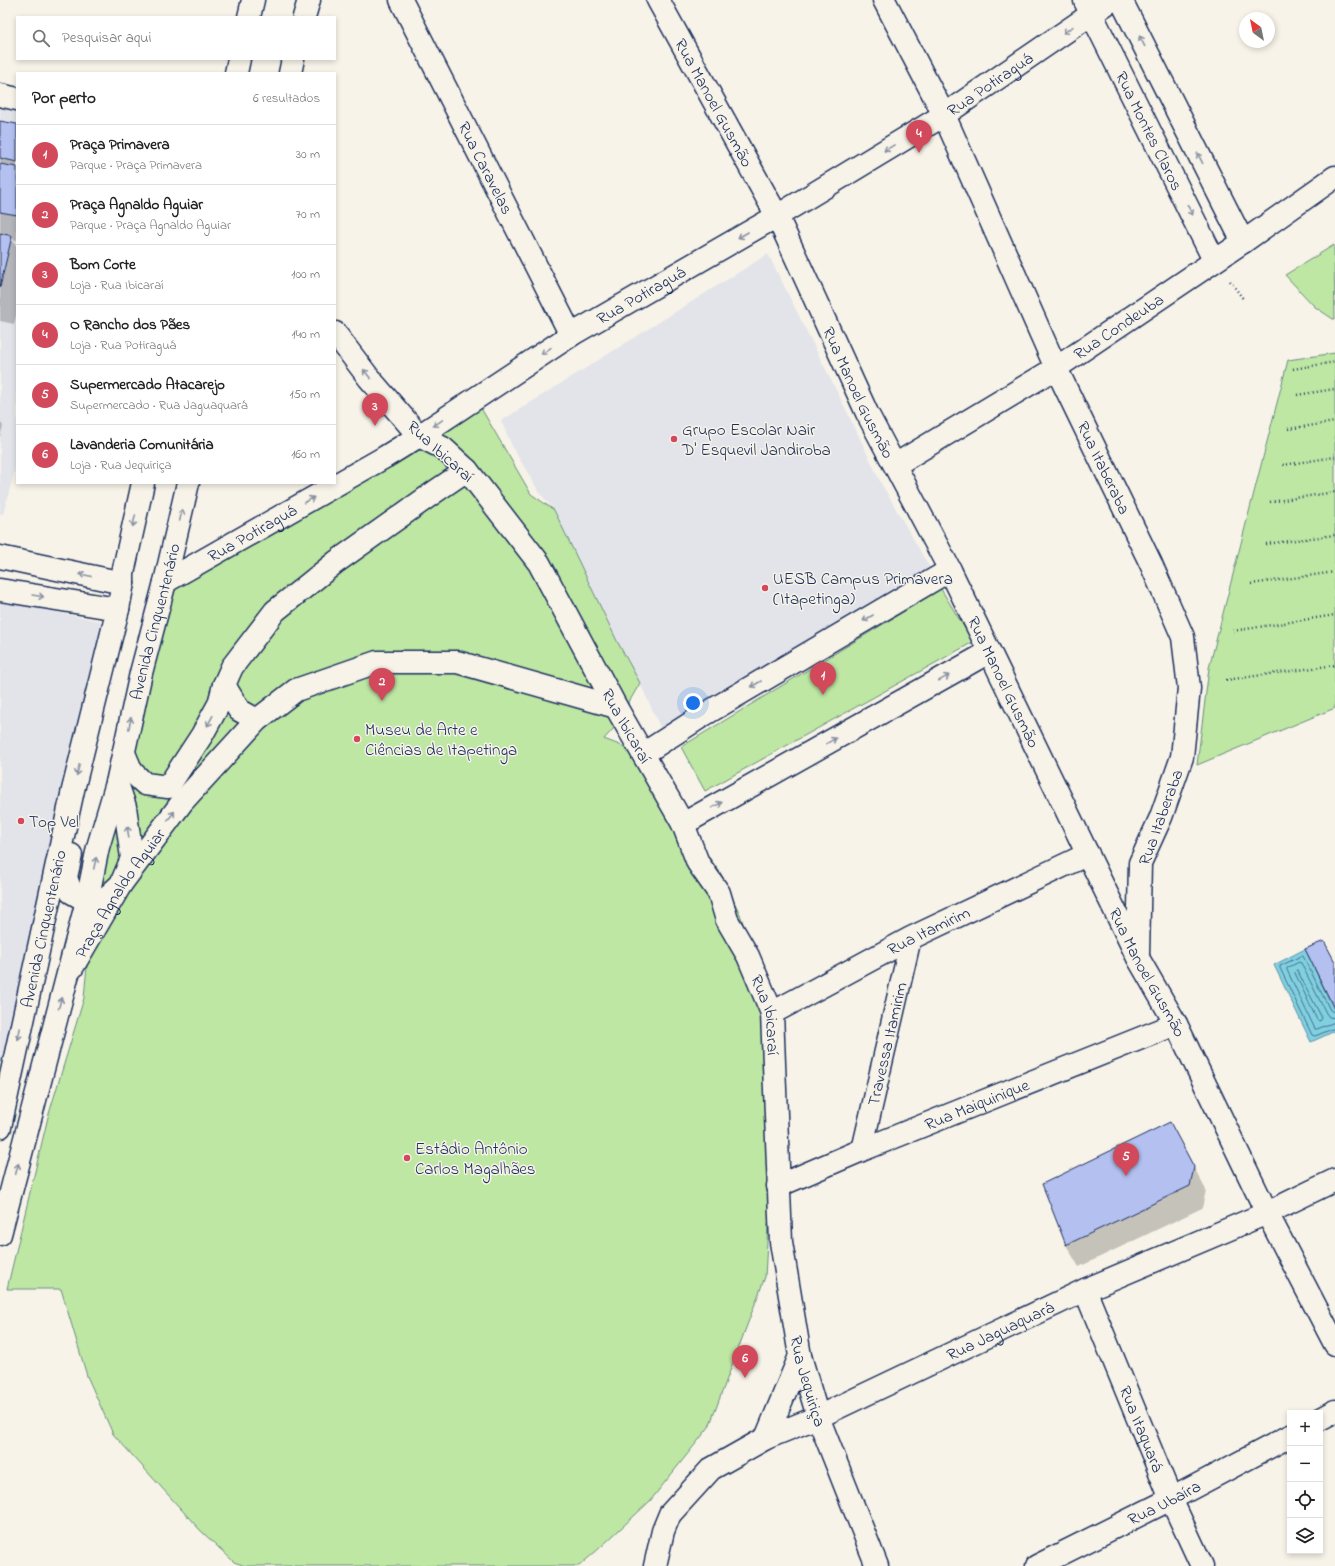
<!DOCTYPE html>
<html lang="pt">
<meta charset="utf-8">
<style>
body{margin:0;font-family:"Indie Flower",sans-serif;background:#f6f6f6;color:#222}
.controls{position:absolute;right:12px;bottom:12px;display:grid;overflow:hidden;border-radius:0px;box-shadow:0 2px 6px #0003}
.controls button{width:36px;height:36px;display:grid;place-items:center;padding:0;border:0;border-bottom:1px solid #e0e0e0;background:#fff;color:#222;font:20px sans-serif}
.compass{position:absolute;left:1239px;top:12px;width:36px;height:36px;border-radius:50%;background:#fff;box-shadow:0 2px 6px #0003;rotate:327deg}
.you{position:absolute;left:693px;top:703px;width:14px;height:14px;margin:-10px;border:3px solid #fff;border-radius:50%;background:#1a73e8;box-shadow:0 0 0 6px #1a73e833}
.badge{display:grid;place-items:center;width:26px;height:26px;border-radius:50%;background:#d1495b;color:#fff;font-size:13px;font-weight:700}
.pin{position:absolute;translate:-50% -33px;filter:drop-shadow(0 1px 2px #0008)}
.pin::after{content:'';position:absolute;top:21px;width:14px;height:12px;background:inherit;clip-path:polygon(0 0,100% 0,50% 100%)}
.list{margin:0;padding:0;list-style:none}
h2{display:flex;justify-content:space-between;align-items:center;height:52px;margin:0;padding:0 16px;font-size:17px}
h2 small{font-size:13px;font-weight:400;color:#767676}
.list li{display:grid;grid-template-columns:26px 1fr auto;gap:12px;align-items:center;box-sizing:border-box;height:60px;padding:0 16px;border-top:1px solid #e0e0e0}
.list b{display:block;font-size:15px;white-space:nowrap}
.list p{margin:0;font-size:13px;white-space:nowrap;color:#767676}
.list em{font-size:13px;font-style:normal;color:#767676}
.icon{flex:none;width:22px;height:22px;fill:none;stroke:currentColor;stroke-width:2;stroke-linecap:round;stroke-linejoin:round}
.map{position:relative;flex:none;width:1335px;height:1566px;overflow:hidden}
.search{position:absolute;background:#fff;box-shadow:0 2px 6px #0003;left:16px;top:16px;width:320px;height:44px;display:flex;align-items:center;gap:10px;box-sizing:border-box;padding:0 14px;border-radius:0px;color:#767676;font-size:15px}
.panel{position:absolute;background:#fff;box-shadow:0 2px 6px #0003;left:16px;top:72px;width:320px;height:412px;border-radius:0px}
.map>svg:first-child{display:block}
.built{fill:#e3e4ea}
.green{fill:#bde7a3;stroke:#6c8b80}
.water{fill:#81d0df;stroke:#5890ab}
.shadow{fill:#0003}
.lines{fill:none;stroke-linecap:round;stroke-linejoin:round}
.shore{stroke:#446f92;stroke-width:1}
.building{fill:#b3c0f0;stroke:#1b2f5e}
.pedestrian-casing{stroke:#1b2f5e;stroke-width:23}
.minor-casing{stroke:#1b2f5e;stroke-width:25}
.secondary-casing{stroke:#1b2f5e;stroke-width:25}
.path{stroke:#1b2f5e;stroke-width:2.5;stroke-dasharray:1 3;stroke-linecap:butt}
.pedestrian{stroke:#f7f3e8;stroke-width:20}
.minor{stroke:#f7f3e8;stroke-width:22}
.secondary{stroke:#f7f3e8;stroke-width:22}
.oneway{stroke:#8991a3}
.poi-dot{fill:#d1495b;stroke:#f7f3e8;stroke-width:1.5}
.labels{text-anchor:middle;stroke-width:3;stroke-linejoin:round;paint-order:stroke}
.street-label{font-size:17px;fill:#1b2f5e;stroke:#f7f3e8}
.poi-label{font-size:17px;fill:#1b2f5e;stroke:#f7f3e8;text-anchor:start}
</style>
<div class="map">
<svg width="1335" height="1566" viewBox="0 0 1335 1566">
<rect width="100%" height="100%" fill="#f7f3e8"/>
<filter id="ink" filterUnits="userSpaceOnUse"><feTurbulence type="fractalNoise" baseFrequency=".025" numOctaves="2"/><feDisplacementMap in="SourceGraphic" scale="8" xChannelSelector="R" yChannelSelector="G"/><feConvolveMatrix kernelMatrix="1 2 1 2 8 2 1 2 1" color-interpolation-filters="sRGB"/></filter>
<g filter="url(#ink)">
<g class="built">
<polygon points="0,105 17,108 17,463 3,514 0,514"/>
<polygon points="768,254 855,428 881,483 933,573 666,740 640,683 617,641 554,510 539,492 514,450 501,421"/>
<polygon points="0,601 106,622 0,1080"/>
</g>
<g class="green">
<polygon points="1334,245 1335,319 1333,319 1315,307 1285,275"/>
<polygon points="1335,353 1335,708 1197,765 1209,668 1288,360"/>
<polygon points="478,403 531,494 554,510 617,641 640,683 614,728 604,739 643,754 683,824 720,872 740,914 772,1013 776,1200 768,1224 765,1277 709,1427 650,1501 602,1546 579,1566 245,1566 234,1562 200,1530 113,1434 87,1376 61,1289 7,1289 48,1117 84,998 98,847 156,618 180,576"/>
<polygon points="941,589 973,642 705,791 681,747"/>
</g>
<polygon class="water" points="1305,949 1335,1012 1335,1031 1311,1042 1274,965"/>
<g class="shadow">
<polygon points="0,122 17,125 17,240 12,239 17,247 17,312 14,324 0,321"/>
<polygon points="0,421 3,426 0,437"/>
<polygon points="1182,1145 1206,1190 1202,1208 1079,1267 1066,1245 1044,1184"/>
</g>
<g class="lines">
<g class="shore">
<polygon points="1297,970 1322,1018 1320,1021 1317,1020 1295,973"/>
<polyline points="1335,1013 1330,1010 1303,956 1301,956 1280,966 1280,968 1312,1035 1315,1036 1335,1028"/>
<polyline points="1335,1018 1329,1017 1326,1013 1301,963 1299,962 1287,968 1287,970 1315,1029 1317,1029 1335,1022"/>
</g>
</g>
<g class="building">
<polygon points="0,121 17,124 17,162 0,158"/>
<polygon points="0,164 17,167 17,215 0,212"/>
<polygon points="0,233 12,236 0,287"/>
<polygon points="1324,941 1335,962 1335,1010 1305,949"/>
<polygon points="1170,1122 1194,1167 1190,1186 1066,1245 1042,1184"/>
</g>
<g class="lines">
<g class="pedestrian-casing">
<g id="pedestrian">
<path id="s1" d="M862,1150l49,-212"/>
</g>
</g>
<g class="minor-casing">
<g id="minor">
<path id="s2" d="M401,0l170,335"/>
<path id="s3" d="M658,0l119,216 90,197 83,157 188,388 38,66 91,189 68,131"/>
<path id="s4" d="M884,0l60,115 112,253 95,196 32,73 6,51 -7,69 -21,60 -21,46 -2,92"/>
<polyline points="1121,0 1243,242"/>
<path id="s5" d="M1085,1l129,259"/>
<polyline points="0,95 17,99"/>
<path id="s6" d="M335,333l34,45 50,58 24,12 24,22 72,93 77,144 67,117 15,39 21,30 8,27 21,36 24,57 9,229 19,114 18,61 59,149"/>
<path id="s7" d="M895,465l161,-97 187,-126 92,-65"/>
<polyline points="0,557 123,583"/>
<path id="s8" d="M165,582l220,-125 34,-21 152,-101 206,-119 167,-101 168,-115"/>
<polyline points="0,590 118,609"/>
<polyline points="224,685 239,710 257,720"/>
<polyline points="124,753 132,772 145,784 168,787 202,735 219,704 224,685 232,667 275,611 336,562 436,491 467,470"/>
<polyline points="643,754 702,716 950,570"/>
<polyline points="683,824 989,652"/>
<path id="s9" d="M72,968l49,-84 62,-83 74,-81 39,-30 81,-28h80l159,45"/>
<path id="s10" d="M772,1013l139,-75 177,-84"/>
<path id="s11" d="M778,1186l84,-36 314,-126"/>
<path id="s12" d="M1085,1290l86,209 31,67"/>
<polyline points="1320,1419 1335,1411"/>
<polyline points="766,1438 800,1356"/>
<path id="s13" d="M655,1566l8,-35 7,-17 41,-45 55,-31 52,-21 267,-127 182,-77 68,-33"/>
<path id="s14" d="M1037,1566l134,-67 119,-63"/>
</g>
</g>
<g class="secondary-casing">
<g id="secondary">
<polyline points="249,17 253,0"/>
<polyline points="304,17 309,0"/>
<polyline points="236,73 239,59"/>
<polyline points="290,73 293,59"/>
<polyline points="71,855 66,877 71,892 87,901 97,902 108,896 121,884 132,858 125,807 117,783"/>
<path id="s15" d="M0,1127l73,-337 45,-181 5,-26v-10l20,-90"/>
<path id="s16" d="M0,1234l87,-333 11,-54 19,-64 24,-110 24,-91 23,-99"/>
</g>
</g>
<g class="path">
<polyline points="1230,281 1244,300"/>
<polyline points="1293,369 1335,362"/>
<polyline points="1297,395 1335,389"/>
<polyline points="1288,429 1335,422"/>
<polyline points="1283,465 1335,457"/>
<polyline points="1270,502 1335,492"/>
<polyline points="1266,544 1335,535"/>
<polyline points="1251,584 1335,572"/>
<polyline points="1233,631 1335,615"/>
<polyline points="1226,680 1335,665"/>
</g>
<use href="#pedestrian" class="pedestrian"/>
<use href="#minor" class="minor"/>
<use href="#secondary" class="secondary"/>
</g>
<defs><path id="oneway-shaft" d="M-6 0H5M1.5-3L5.5 0L1.5 3" fill="none" stroke-width="1.6" stroke-linecap="round" stroke-linejoin="round"/></defs>
<g class="oneway">
<use href="#oneway-shaft" transform="translate(1068 30) rotate(146)"/>
<use href="#oneway-shaft" transform="translate(1142 41) rotate(-117)"/>
<use href="#oneway-shaft" transform="translate(889 148) rotate(149)"/>
<use href="#oneway-shaft" transform="translate(1200 158) rotate(-117)"/>
<use href="#oneway-shaft" transform="translate(1190 210) rotate(63)"/>
<use href="#oneway-shaft" transform="translate(743 235) rotate(150)"/>
<use href="#oneway-shaft" transform="translate(546 351) rotate(146)"/>
<use href="#oneway-shaft" transform="translate(367 374) rotate(-128)"/>
<use href="#oneway-shaft" transform="translate(438 423) rotate(146)"/>
<use href="#oneway-shaft" transform="translate(309 500) rotate(-29)"/>
<use href="#oneway-shaft" transform="translate(181 515) rotate(-77)"/>
<use href="#oneway-shaft" transform="translate(134 521) rotate(103)"/>
<use href="#oneway-shaft" transform="translate(85 575) rotate(-168)"/>
<use href="#oneway-shaft" transform="translate(38 596) rotate(9)"/>
<use href="#oneway-shaft" transform="translate(868 618) rotate(150)"/>
<use href="#oneway-shaft" transform="translate(944 678) rotate(-29)"/>
<use href="#oneway-shaft" transform="translate(756 684) rotate(150)"/>
<use href="#oneway-shaft" transform="translate(210 721) rotate(118)"/>
<use href="#oneway-shaft" transform="translate(130 723) rotate(-78)"/>
<use href="#oneway-shaft" transform="translate(831 741) rotate(-29)"/>
<use href="#oneway-shaft" transform="translate(78 770) rotate(104)"/>
<use href="#oneway-shaft" transform="translate(717 805) rotate(-29)"/>
<use href="#oneway-shaft" transform="translate(171 816) rotate(-53)"/>
<use href="#oneway-shaft" transform="translate(128 832) rotate(-98)"/>
<use href="#oneway-shaft" transform="translate(95 863) rotate(-78)"/>
<use href="#oneway-shaft" transform="translate(60 1003) rotate(-75)"/>
<use href="#oneway-shaft" transform="translate(19 1034) rotate(101)"/>
<use href="#oneway-shaft" transform="translate(17 1169) rotate(-75)"/>
</g>
</g>
<g class="poi-dot">
<circle cx="674" cy="439" r="4"/>
<circle cx="765" cy="588" r="4"/>
<circle cx="357" cy="739" r="4"/>
<circle cx="21" cy="821" r="4"/>
<circle cx="407" cy="1158" r="4"/>
</g>
<g class="labels">
<g class="street-label">
<text dy="6" stroke="none"><textPath href="#s8" startOffset="964">Rua Potiraguá</textPath></text>
<text dy="6" stroke="none"><textPath href="#s3" startOffset="117">Rua Manoel Gusmão</textPath></text>
<text dy="6" stroke="none"><textPath href="#s5" startOffset="145">Rua Montes Claros</textPath></text>
<text dy="6" stroke="none"><textPath href="#s2" startOffset="188">Rua Caravelas</textPath></text>
<text dy="6" stroke="none"><textPath href="#s8" startOffset="556">Rua Potiraguá</textPath></text>
<text dy="6" stroke="none"><textPath href="#s7" startOffset="263">Rua Condeuba</textPath></text>
<text dy="6" stroke="none"><textPath href="#s3" startOffset="441">Rua Manoel Gusmão</textPath></text>
<text transform="translate(441 451) rotate(42)" y="6">Rua Ibicaraí</text>
<text dy="6" stroke="none"><textPath href="#s4" startOffset="517">Rua Itaberaba</textPath></text>
<text dy="6" stroke="none"><textPath href="#s8" startOffset="100">Rua Potiraguá</textPath></text>
<text dy="6" stroke="none"><textPath href="#s16" startOffset="632">Avenida Cinquentenário</textPath></text>
<text dy="6" stroke="none"><textPath href="#s3" startOffset="765">Rua Manoel Gusmão</textPath></text>
<text dy="6" stroke="none"><textPath href="#s6" startOffset="495">Rua Ibicaraí</textPath></text>
<text transform="translate(1160 817) rotate(-70)" y="6">Rua Itaberaba</text>
<text dy="6" stroke="none"><textPath href="#s9" startOffset="89">Praça Agnaldo Aguiar</textPath></text>
<text dy="6" stroke="none"><textPath href="#s15" startOffset="203">Avenida Cinquentenário</textPath></text>
<text dy="6" stroke="none"><textPath href="#s10" startOffset="177">Rua Itamirim</textPath></text>
<text dy="6" stroke="none"><textPath href="#s3" startOffset="1089">Rua Manoel Gusmão</textPath></text>
<text dy="6" stroke="none"><textPath href="#s6" startOffset="819">Rua Ibicaraí</textPath></text>
<text dy="6" stroke="none"><textPath href="#s1" startOffset="109">Travessa Itamirim</textPath></text>
<text dy="6" stroke="none"><textPath href="#s11" startOffset="215">Rua Maiquinique</textPath></text>
<text dy="6" stroke="none"><textPath href="#s13" startOffset="436">Rua Jaguaquará</textPath></text>
<text dy="6" stroke="none"><textPath href="#s6" startOffset="1189">Rua Jequiriça</textPath></text>
<text dy="6" stroke="none"><textPath href="#s12" startOffset="150">Rua Itaquará</textPath></text>
<text dy="6" stroke="none"><textPath href="#s14" startOffset="142">Rua Ubaíra</textPath></text>
</g>
<g class="poi-label">
<text x="682" y="435">Grupo Escolar Nair<tspan x="682" dy="20">D' Esquevil Jandiroba</tspan></text>
<text x="773" y="584">UESB Campus Primavera<tspan x="773" dy="20">(Itapetinga)</tspan></text>
<text x="365" y="735">Museu de Arte e<tspan x="365" dy="20">Ciências de Itapetinga</tspan></text>
<text x="29" y="827">Top Vel</text>
<text x="415" y="1154">Estádio Antônio<tspan x="415" dy="20">Carlos Magalhães</tspan></text>
</g>
</g>
</svg>
<div class="controls">
<button>+</button>
<button>−</button>
<button><svg class="icon" aria-label="locate" viewBox="0 0 24 24"><circle cx="12" cy="12" r="6"/><path d="M12 2v4M12 18v4M2 12h4M18 12h4"/></svg></button>
<button><svg class="icon" aria-label="layers" viewBox="0 0 24 24"><path d="M12 4l9 5-9 5-9-5zM3 14l9 5 9-5"/></svg></button>
</div>
<svg class="compass" viewBox="-18 -18 36 36"><path d="M0-13l5 13h-10z" fill="#e53935"/><path d="M0 13l5-13h-10z" fill="#767676"/></svg>
<div class="you"></div>
<div class="pin badge" style="left:823px;top:695px">1</div>
<div class="pin badge" style="left:382px;top:701px">2</div>
<div class="pin badge" style="left:375px;top:426px">3</div>
<div class="pin badge" style="left:919px;top:153px">4</div>
<div class="pin badge" style="left:1126px;top:1176px">5</div>
<div class="pin badge" style="left:745px;top:1378px">6</div>
<div class="search"><svg class="icon" aria-label="search" viewBox="0 0 24 24"><circle cx="10" cy="10" r="6"/><path d="M15 15l6 6"/></svg>Pesquisar aqui</div>
<section class="panel">
<h2>Por perto<small>6 resultados</small></h2>
<ul class="list">
<li><span class="badge">1</span><div><b>Praça Primavera</b><p>Parque · Praça Primavera</p></div><em>30 m</em></li>
<li><span class="badge">2</span><div><b>Praça Agnaldo Aguiar</b><p>Parque · Praça Agnaldo Aguiar</p></div><em>70 m</em></li>
<li><span class="badge">3</span><div><b>Bom Corte</b><p>Loja · Rua Ibicaraí</p></div><em>100 m</em></li>
<li><span class="badge">4</span><div><b>O Rancho dos Pães</b><p>Loja · Rua Potiraguá</p></div><em>140 m</em></li>
<li><span class="badge">5</span><div><b>Supermercado Atacarejo</b><p>Supermercado · Rua Jaguaquará</p></div><em>150 m</em></li>
<li><span class="badge">6</span><div><b>Lavanderia Comunitária</b><p>Loja · Rua Jequiriça</p></div><em>160 m</em></li>
</ul>
</section>
</div>
